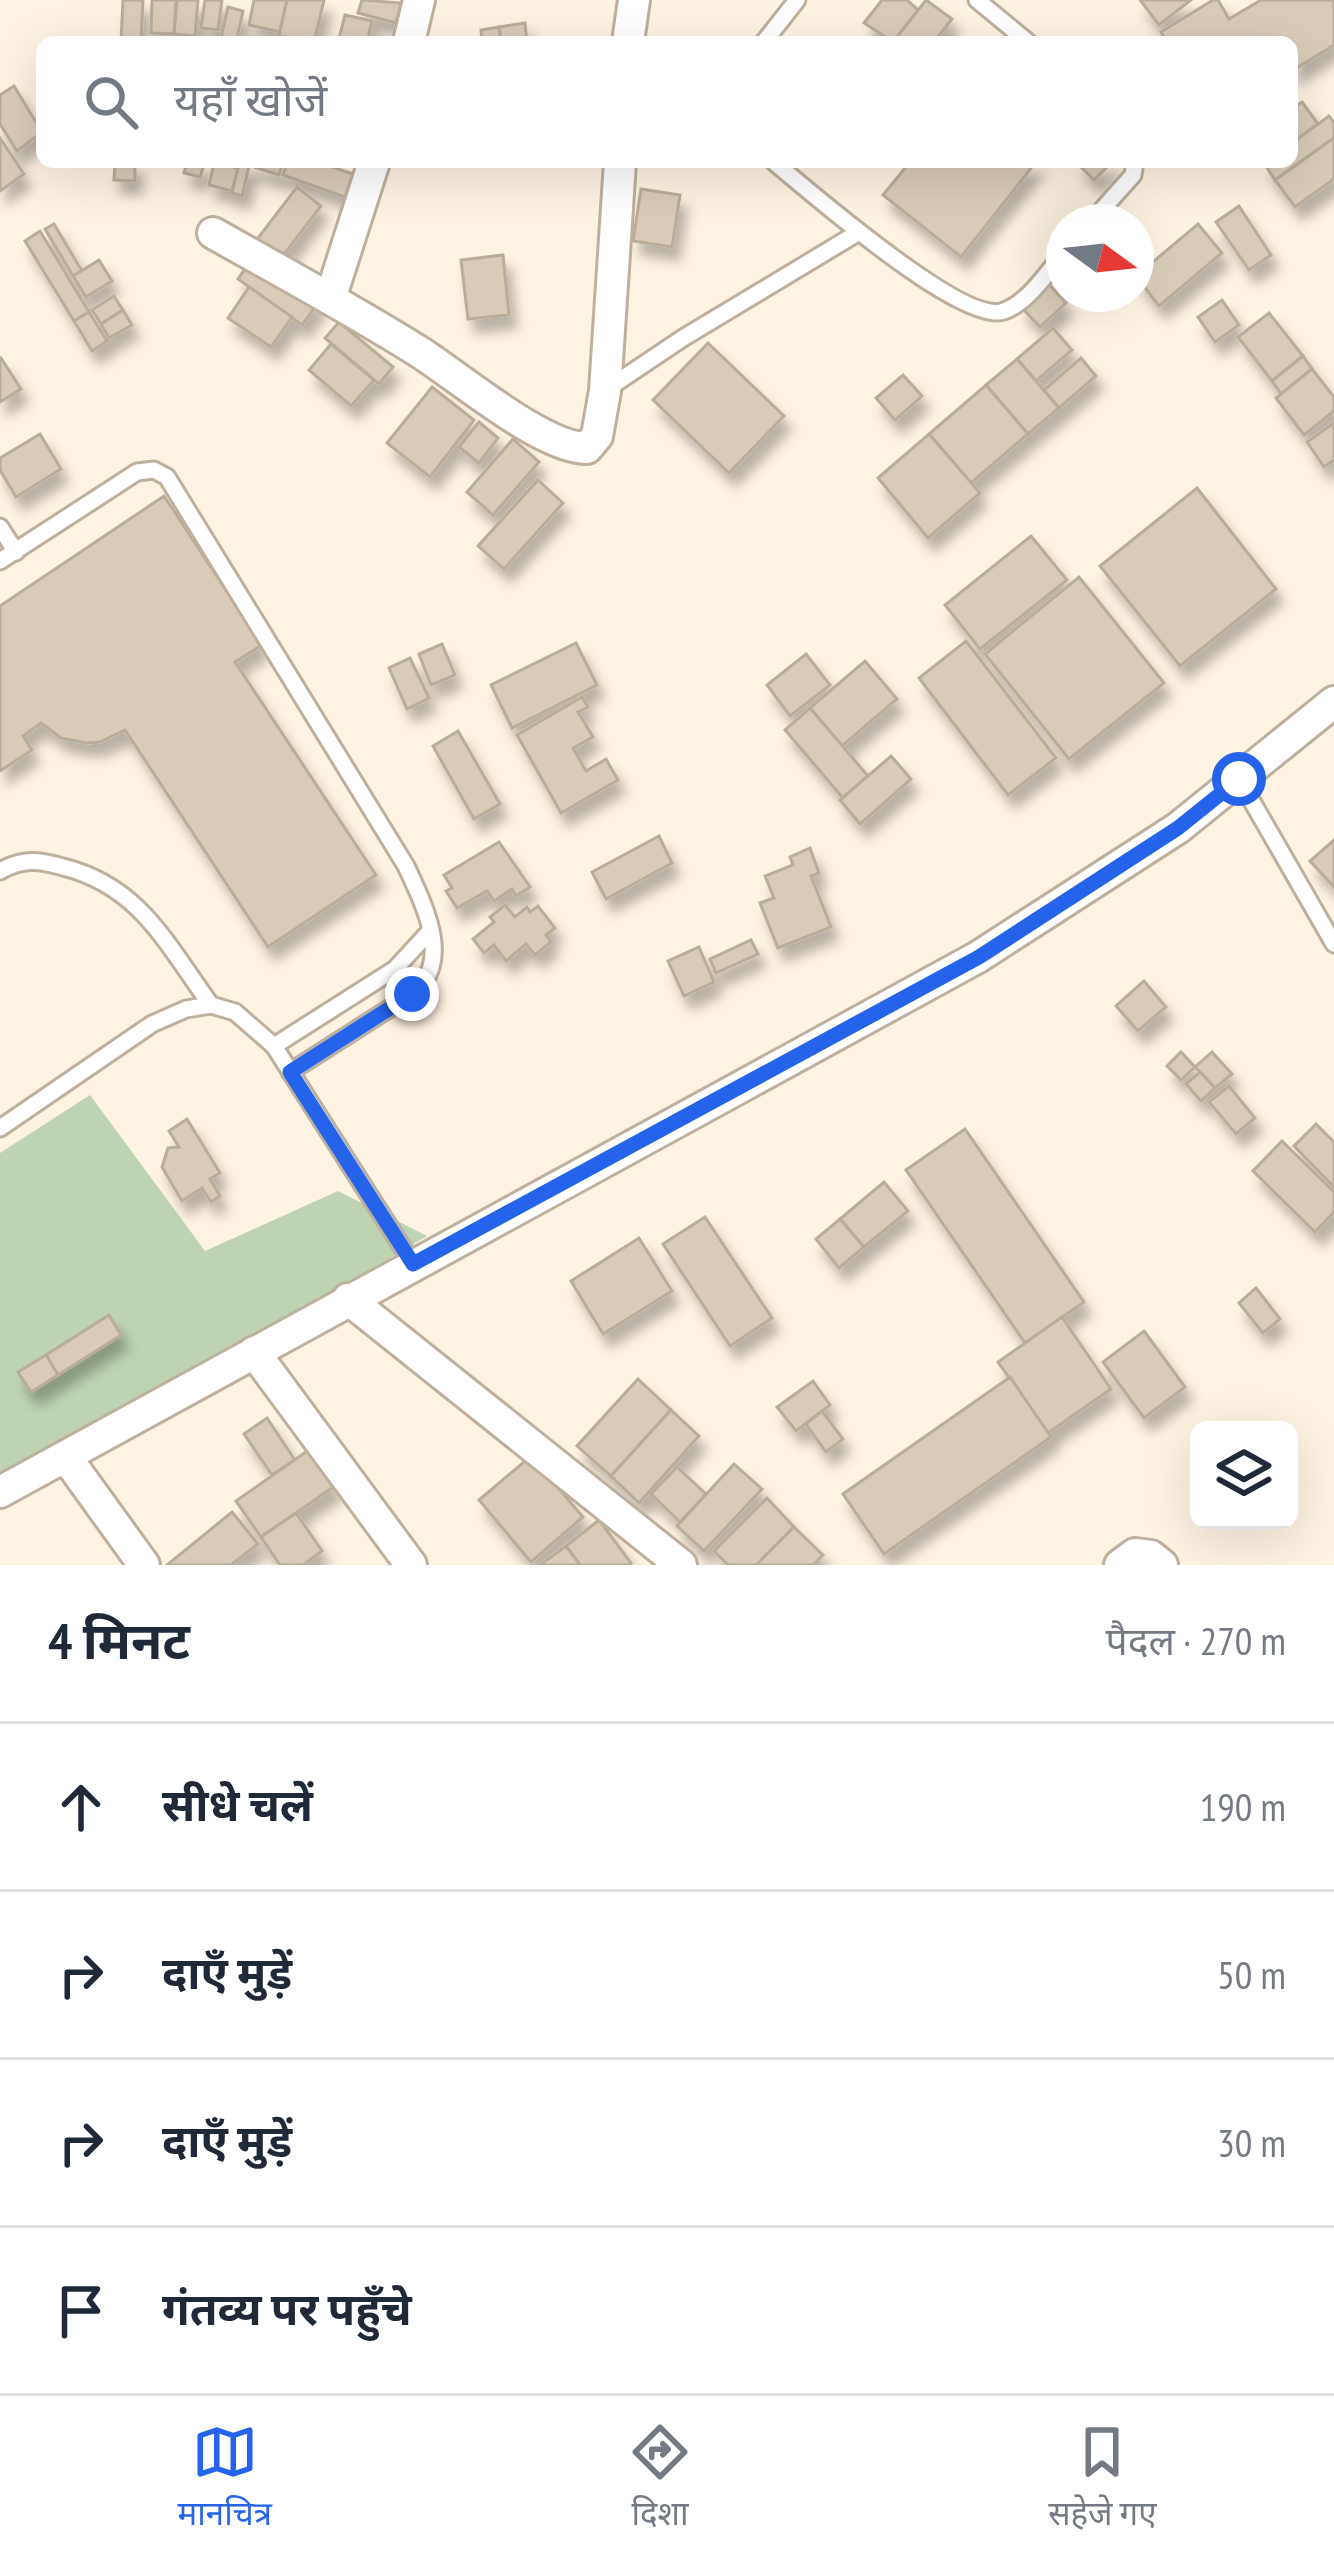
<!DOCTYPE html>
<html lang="hi">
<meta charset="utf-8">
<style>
body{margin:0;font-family:"PT Sans Narrow","Noto Sans Devanagari",sans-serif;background:#f6f6f7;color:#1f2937}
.controls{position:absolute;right:36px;bottom:36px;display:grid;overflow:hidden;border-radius:18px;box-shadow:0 12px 48px #0002}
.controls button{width:108px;height:108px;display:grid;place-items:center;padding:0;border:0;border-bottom:3px solid #e0e1e3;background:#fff;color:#1f2937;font:60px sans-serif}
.compass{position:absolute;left:1046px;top:204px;width:108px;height:108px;border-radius:50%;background:#fff;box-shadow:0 12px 48px #0002;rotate:105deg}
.stop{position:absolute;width:36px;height:36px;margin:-27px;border:9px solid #2563eb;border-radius:50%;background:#fff}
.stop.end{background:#2563eb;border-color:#fff;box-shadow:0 3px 12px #0008}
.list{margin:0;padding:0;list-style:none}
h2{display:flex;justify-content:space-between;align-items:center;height:156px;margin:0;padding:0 48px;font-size:51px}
h2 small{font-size:39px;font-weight:400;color:#747a83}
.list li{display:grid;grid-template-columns:78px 1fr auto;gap:36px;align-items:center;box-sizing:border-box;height:168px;padding:0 48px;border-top:3px solid #e0e1e3}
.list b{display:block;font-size:45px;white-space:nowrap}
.list em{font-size:39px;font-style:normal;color:#747a83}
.icon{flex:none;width:66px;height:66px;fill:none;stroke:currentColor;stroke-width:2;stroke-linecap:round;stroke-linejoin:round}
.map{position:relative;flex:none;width:1334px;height:1565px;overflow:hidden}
.search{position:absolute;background:#fff;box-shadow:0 12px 48px #0002;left:36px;right:36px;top:36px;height:132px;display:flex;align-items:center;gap:30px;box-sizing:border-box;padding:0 42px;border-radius:18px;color:#747a83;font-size:45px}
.sheet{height:828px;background:#fff}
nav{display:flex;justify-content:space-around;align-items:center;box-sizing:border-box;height:168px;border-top:3px solid #e0e1e3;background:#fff;font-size:33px;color:#747a83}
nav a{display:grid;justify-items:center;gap:6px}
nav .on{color:#2563eb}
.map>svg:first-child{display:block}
.green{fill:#bdd3b1}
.building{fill:#d9cbb8;stroke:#b9ac99;stroke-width:3;filter:url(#shadow)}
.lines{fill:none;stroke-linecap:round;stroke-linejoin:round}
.lane-casing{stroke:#beb09d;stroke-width:21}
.street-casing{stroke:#beb09d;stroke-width:36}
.lane{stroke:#fff;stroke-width:15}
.street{stroke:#fff;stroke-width:30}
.route{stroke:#2563eb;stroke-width:15}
</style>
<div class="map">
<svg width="1334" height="1565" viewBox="0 0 1334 1565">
<defs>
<filter id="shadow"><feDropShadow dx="7" dy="13" stdDeviation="6" flood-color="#0004"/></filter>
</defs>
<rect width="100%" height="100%" fill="#fef2e2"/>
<polygon class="green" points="90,1095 205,1251 338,1191 427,1236 0,1489 0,1153"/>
<g class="building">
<polygon points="123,0 143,0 141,42 121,42"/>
<polygon points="152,0 176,0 174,34 151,33"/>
<polygon points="177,0 198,0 195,36 174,34"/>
<polygon points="205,0 222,0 218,30 201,28"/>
<polygon points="254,0 287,0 280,32 249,25"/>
<polygon points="287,0 324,0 314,42 279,36"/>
<polygon points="362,0 401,3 396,23 358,13"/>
<polygon points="882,0 907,0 918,10 893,42 864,23"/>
<polygon points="926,0 952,19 934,42 893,42"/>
<polygon points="1140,0 1191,0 1159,25"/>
<polygon points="1213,0 1218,0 1229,19 1261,0 1334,0 1334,45 1292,71 1292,42 1167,42 1161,32"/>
<polygon points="228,7 243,11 236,42 220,42"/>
<polygon points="345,15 372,21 367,42 338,42"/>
<polygon points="525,23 527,42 501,42 499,27"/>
<polygon points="499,27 501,42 482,42 481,30"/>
<polygon points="14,86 42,132 17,151 0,124 0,95"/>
<polygon points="1302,102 1318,124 1298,139 1292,131 1292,109"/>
<polygon points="1329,116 1334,123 1334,138 1275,180 1264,163 1292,162 1292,143"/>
<polygon points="0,138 24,174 0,191"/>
<polygon points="1334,138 1334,179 1295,207 1275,180"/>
<polygon points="115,162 135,162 135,181 114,180"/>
<polygon points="187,162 205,162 200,177 184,173"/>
<polygon points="239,162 250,162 242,196 232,193"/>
<polygon points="252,162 283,162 279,175 251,166"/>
<polygon points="287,162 318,162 353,174 345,197 283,175"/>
<polygon points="910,162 1036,162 961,257 883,195"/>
<polygon points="1076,162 1112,162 1094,180"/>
<polygon points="214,163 238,168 232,191 209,185"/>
<polygon points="297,187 321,206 279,261 255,242"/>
<polygon points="641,189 680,195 672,247 633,241"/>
<polygon points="1239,206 1271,255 1249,270 1216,222"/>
<polygon points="54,224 82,271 73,276 45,229"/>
<polygon points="1198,224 1222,253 1159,306 1136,276"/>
<polygon points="40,231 89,312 74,321 25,241"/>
<polygon points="503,255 509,315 468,319 461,260"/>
<polygon points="254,256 319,302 302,325 238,279"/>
<polygon points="99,260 112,281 86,297 73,276"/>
<polygon points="1047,282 1066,303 1040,327 1020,306"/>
<polygon points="249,287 292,317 271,347 228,318"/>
<polygon points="114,296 123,310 101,324 92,310"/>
<polygon points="1222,300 1239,325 1215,342 1198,317"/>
<polygon points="123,310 132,325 109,338 101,324"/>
<polygon points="89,312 107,341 92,351 74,321"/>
<polygon points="1269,313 1303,356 1272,381 1238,337"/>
<polygon points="339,322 393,367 379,384 325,338"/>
<polygon points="1053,328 1072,350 1036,381 1017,359"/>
<polygon points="708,343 784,416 729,473 653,400"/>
<polygon points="331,344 374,380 351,406 309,370"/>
<polygon points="1303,356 1312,369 1281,394 1272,381"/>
<polygon points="1,358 21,389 0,402 0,359"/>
<polygon points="1081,358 1096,376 1059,408 1044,390"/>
<polygon points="1017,359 1059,408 1028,434 986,385"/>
<polygon points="1312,369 1334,397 1334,411 1304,435 1276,398"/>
<polygon points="903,375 922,396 895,420 876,398"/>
<polygon points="986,385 1028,434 971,483 929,434"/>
<polygon points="432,387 474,420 430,477 387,443"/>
<polygon points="479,422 498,438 479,463 459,447"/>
<polygon points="1334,423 1334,460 1324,467 1307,442"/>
<polygon points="40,434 61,469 16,497 0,470 0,458"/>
<polygon points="929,434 980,493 928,538 878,478"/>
<polygon points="513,439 539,462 493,515 467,492"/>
<polygon points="538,480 563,503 504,569 478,546"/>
<polygon points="1197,488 1276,589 1180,666 1100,566"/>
<polygon points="164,496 262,645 235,662 376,875 268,947 125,730 100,742 86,743 61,738 41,723 23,736 32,750 0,771 0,606"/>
<polygon points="1031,536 1067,580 980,649 945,605"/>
<polygon points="1079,577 1164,683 1069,759 985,654"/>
<polygon points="966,641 1056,758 1008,795 919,678"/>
<polygon points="576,643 597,685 512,728 491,685"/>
<polygon points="442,644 455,675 431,685 419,654"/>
<polygon points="806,654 830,685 790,716 767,685"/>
<polygon points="410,658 429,698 407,709 389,668"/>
<polygon points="865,661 897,699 842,746 810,708"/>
<polygon points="582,697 588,707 578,712 593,737 573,748 586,771 606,759 618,780 561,813 517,735"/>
<polygon points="810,708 868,776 843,798 785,730"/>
<polygon points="458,731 500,804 474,819 433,746"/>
<polygon points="891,756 911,779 860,824 840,800"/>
<polygon points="659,836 672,863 606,899 592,872"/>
<polygon points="1334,840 1334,887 1310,861"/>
<polygon points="499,842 530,887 516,896 512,889 494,901 487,891 457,908 446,891 452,888 444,875"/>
<polygon points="810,848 819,873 811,876 831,927 778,948 760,903 774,898 765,876 793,865 790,857"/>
<polygon points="505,905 515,917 527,907 530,912 538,906 555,928 546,935 551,942 535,955 526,944 506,961 494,945 484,953 473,939 494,922 490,917"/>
<polygon points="751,940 758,954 716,973 710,959"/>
<polygon points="699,947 714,982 684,996 668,961"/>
<polygon points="1144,981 1166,1007 1138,1031 1116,1006"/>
<polygon points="1181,1052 1195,1067 1181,1080 1167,1066"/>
<polygon points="1212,1052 1232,1074 1215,1088 1195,1067"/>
<polygon points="1200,1072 1215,1088 1201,1101 1186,1084"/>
<polygon points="1229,1086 1255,1118 1236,1134 1209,1102"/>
<polygon points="187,1119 220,1173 210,1179 220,1196 211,1202 202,1188 182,1201 162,1167 168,1148 179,1147 169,1131"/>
<polygon points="1316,1124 1334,1142 1334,1187 1294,1146"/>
<polygon points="965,1129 1084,1302 1025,1343 906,1170"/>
<polygon points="1282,1141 1334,1192 1334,1212 1315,1232 1253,1171"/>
<polygon points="884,1182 908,1211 864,1247 840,1219"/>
<polygon points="705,1217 772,1318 730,1346 663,1244"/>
<polygon points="840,1219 864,1247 839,1268 816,1239"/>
<polygon points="639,1238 672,1291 603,1334 571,1281"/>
<polygon points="1256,1288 1280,1319 1263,1333 1239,1303"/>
<polygon points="109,1315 121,1335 58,1375 46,1355"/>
<polygon points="1062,1317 1111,1389 1048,1433 998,1362"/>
<polygon points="1144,1331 1185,1387 1144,1418 1103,1362"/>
<polygon points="46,1355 58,1375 31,1392 18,1372"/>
<polygon points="1010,1377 1051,1437 884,1554 843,1494"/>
<polygon points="638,1379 671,1410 611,1476 577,1446"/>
<polygon points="813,1381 830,1405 796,1431 777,1407"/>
<polygon points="671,1410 699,1436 639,1503 611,1476"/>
<polygon points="822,1411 843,1439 826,1452 806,1424"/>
<polygon points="267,1418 295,1460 272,1475 244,1434"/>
<polygon points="310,1449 335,1486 261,1537 236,1501"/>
<polygon points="531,1456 583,1517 531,1562 479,1500"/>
<polygon points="734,1464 762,1489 704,1551 677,1526"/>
<polygon points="677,1467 706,1494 680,1522 651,1494"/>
<polygon points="767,1498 794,1527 756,1565 728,1565 714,1551"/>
<polygon points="232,1512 258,1544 231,1565 167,1565"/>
<polygon points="296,1513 322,1551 303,1565 280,1565 261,1537"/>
<polygon points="599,1520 631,1563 629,1565 580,1565 566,1546"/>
<polygon points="794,1527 823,1555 813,1565 756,1565"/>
<polygon points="566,1546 580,1565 540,1565"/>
</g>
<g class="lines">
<g class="lane-casing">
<g id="lane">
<polyline points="977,0 1028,42"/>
<polyline points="764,42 797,0"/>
<path d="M774,162c36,30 190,164 230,149 25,-9 43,-39 60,-58"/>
<polyline points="1091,222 1133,175 1135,162"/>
<polyline points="607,389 683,338 859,232"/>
<polyline points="0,527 16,552"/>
<path d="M0,561l137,-89 17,-2 13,7 239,389c18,39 48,96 6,128l-122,78"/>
<polyline points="1239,779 1334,944"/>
<path d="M0,871c23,-13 39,-11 63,-4 77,19 104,78 148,138"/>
<polyline points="274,1046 395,969 429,932"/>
<polyline points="0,1128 152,1024 186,1009 211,1005 235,1012 274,1046 413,1264"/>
</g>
</g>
<g class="street-casing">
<g id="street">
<polyline points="409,42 419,0"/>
<polyline points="628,42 634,0"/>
<path d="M213,233c69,39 140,77 208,120 39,25 123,96 166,95l10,-12 8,-45 15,-229"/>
<polyline points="330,299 374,162"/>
<polyline points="348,1299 681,1565"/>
<polyline points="254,1352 411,1565"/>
<polyline points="66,1457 144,1565"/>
<polyline points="0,1492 978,957 1178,828 1334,702"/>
<polyline points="1120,1565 1135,1554 1151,1556 1162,1565"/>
</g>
</g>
<use href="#lane" class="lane"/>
<use href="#street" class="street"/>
</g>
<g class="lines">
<polyline class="route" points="412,994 290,1072 413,1264 979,957 1178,828 1239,779"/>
</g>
</svg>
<div class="controls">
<button><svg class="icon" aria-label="layers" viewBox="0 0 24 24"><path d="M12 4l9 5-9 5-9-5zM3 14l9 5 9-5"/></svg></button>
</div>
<svg class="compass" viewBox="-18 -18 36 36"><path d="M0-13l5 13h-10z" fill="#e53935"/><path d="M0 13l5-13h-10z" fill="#747a83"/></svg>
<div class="stop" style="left:1239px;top:779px"></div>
<div class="stop end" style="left:412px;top:994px"></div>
<div class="search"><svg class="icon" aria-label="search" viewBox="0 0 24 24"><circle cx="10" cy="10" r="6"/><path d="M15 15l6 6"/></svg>यहाँ खोजें</div>
</div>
<section class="sheet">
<h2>4 मिनट<small>पैदल · 270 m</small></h2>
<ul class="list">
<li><svg class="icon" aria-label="ahead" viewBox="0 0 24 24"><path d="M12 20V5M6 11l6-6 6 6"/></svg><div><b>सीधे चलें</b></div><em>190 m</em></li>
<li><svg class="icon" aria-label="right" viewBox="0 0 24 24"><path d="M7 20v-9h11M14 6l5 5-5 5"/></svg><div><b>दाएँ मुड़ें</b></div><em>50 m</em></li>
<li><svg class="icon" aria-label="right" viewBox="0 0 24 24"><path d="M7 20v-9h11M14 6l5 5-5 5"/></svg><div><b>दाएँ मुड़ें</b></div><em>30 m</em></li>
<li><svg class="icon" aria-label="arrive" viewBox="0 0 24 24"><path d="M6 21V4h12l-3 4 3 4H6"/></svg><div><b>गंतव्य पर पहुँचे</b></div></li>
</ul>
</section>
<nav>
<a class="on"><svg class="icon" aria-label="map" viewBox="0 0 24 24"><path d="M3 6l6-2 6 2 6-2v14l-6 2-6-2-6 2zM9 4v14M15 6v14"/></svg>मानचित्र</a>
<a><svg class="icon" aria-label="directions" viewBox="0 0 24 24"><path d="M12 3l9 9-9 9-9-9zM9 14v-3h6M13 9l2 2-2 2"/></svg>दिशा</a>
<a><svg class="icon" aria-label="saved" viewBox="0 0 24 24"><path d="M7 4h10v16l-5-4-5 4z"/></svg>सहेजे गए</a>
</nav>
